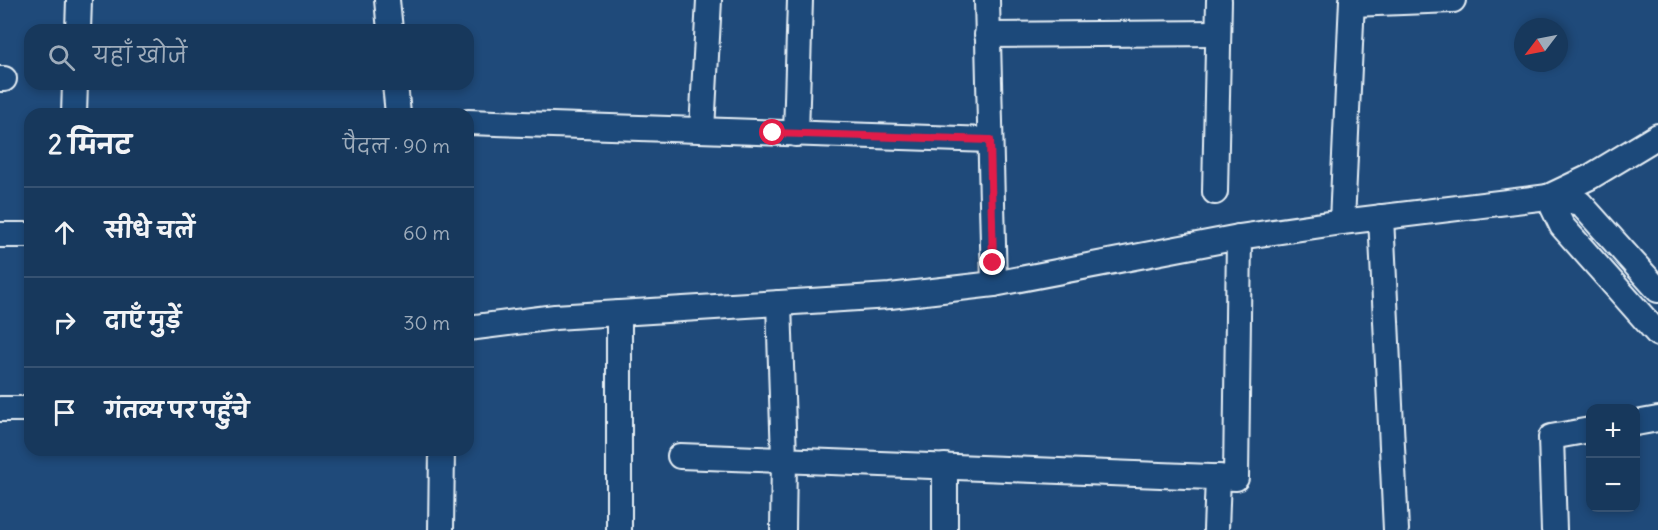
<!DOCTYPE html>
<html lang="hi">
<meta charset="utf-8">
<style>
body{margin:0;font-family:Delius,"Playpen Sans Deva",sans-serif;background:#244365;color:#f1f3f6}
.controls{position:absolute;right:18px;bottom:18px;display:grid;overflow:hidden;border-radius:12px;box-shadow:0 3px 9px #0003}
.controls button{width:54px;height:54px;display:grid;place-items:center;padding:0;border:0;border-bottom:2px solid #365272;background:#17385c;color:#f1f3f6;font:30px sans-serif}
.compass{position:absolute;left:1514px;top:18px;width:54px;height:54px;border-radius:50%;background:#17385c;box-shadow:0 3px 9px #0003;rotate:238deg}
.stop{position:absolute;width:18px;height:18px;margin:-14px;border:4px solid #e11d48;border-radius:50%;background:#fff}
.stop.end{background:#e11d48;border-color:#fff;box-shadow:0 2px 6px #0008}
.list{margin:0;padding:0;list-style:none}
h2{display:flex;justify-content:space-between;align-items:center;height:78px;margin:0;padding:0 24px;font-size:26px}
h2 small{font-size:20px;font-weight:400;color:#9eacbb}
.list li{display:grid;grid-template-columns:39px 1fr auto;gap:18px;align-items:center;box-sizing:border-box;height:90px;padding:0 24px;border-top:2px solid #365272}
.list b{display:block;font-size:22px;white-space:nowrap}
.list em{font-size:20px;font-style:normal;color:#9eacbb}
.icon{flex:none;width:33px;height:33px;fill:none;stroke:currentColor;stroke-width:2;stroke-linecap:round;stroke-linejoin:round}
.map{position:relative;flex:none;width:1658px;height:530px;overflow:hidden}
.search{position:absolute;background:#17385c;box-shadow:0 3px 9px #0003;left:24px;top:24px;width:450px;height:66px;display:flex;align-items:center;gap:15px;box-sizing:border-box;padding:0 21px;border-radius:18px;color:#9eacbb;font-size:22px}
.panel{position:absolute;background:#17385c;box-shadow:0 3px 9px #0003;left:24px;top:108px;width:450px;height:348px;border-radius:18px}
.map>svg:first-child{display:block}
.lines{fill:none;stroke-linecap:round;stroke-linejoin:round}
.minor-casing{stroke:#e8f1f8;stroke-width:28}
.minor{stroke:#1f4a7a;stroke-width:24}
.route{stroke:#e11d48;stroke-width:8}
</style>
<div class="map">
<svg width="1658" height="530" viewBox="0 0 1658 530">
<rect width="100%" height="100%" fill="#1f4a7a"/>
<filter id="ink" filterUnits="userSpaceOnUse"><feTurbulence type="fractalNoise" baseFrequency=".0167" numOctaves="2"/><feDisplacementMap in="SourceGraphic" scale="12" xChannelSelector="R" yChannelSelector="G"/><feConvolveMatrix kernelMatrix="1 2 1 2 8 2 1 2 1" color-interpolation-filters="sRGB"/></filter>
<g filter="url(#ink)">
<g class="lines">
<g class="minor-casing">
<g id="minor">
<polyline points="387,0 390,30"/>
<polyline points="987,0 994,284"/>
<polyline points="1352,4 1453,0"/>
<polyline points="78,30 79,0"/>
<polyline points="987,35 1218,33"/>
<polyline points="0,79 4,79"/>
<polyline points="395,84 398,114"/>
<polyline points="74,114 75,84"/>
<polyline points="468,122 990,140"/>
<polyline points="702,130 709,0"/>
<polyline points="796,134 800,0"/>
<polyline points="1215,192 1219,0"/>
<polyline points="1548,197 1562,226 1658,334"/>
<polyline points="1548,197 1590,177 1658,136"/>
<polyline points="1381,217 1396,530"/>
<polyline points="1342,222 1352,0"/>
<polyline points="0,235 30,235"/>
<polyline points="779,303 784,459 783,530"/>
<polyline points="468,328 555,317 890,296 994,284 1239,237 1342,222 1548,197 1580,203 1658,290"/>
<polyline points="0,409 30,409"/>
<polyline points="1636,423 1658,419"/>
<polyline points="680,456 1236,478 1239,237"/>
<polyline points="441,530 442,450"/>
<polyline points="619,530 619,313"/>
<polyline points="945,530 945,466"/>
<polyline points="1216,530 1218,477"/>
<polyline points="1554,530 1551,437 1590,430"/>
</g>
</g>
<use href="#minor" class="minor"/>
</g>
</g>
<g class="lines" filter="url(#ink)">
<polyline class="route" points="773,133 990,140 993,263"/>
</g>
</svg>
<div class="controls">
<button>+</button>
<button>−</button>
</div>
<svg class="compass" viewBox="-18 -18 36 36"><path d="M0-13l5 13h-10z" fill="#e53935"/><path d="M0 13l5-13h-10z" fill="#9eacbb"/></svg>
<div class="stop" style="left:773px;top:133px"></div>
<div class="stop end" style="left:993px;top:263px"></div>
<div class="search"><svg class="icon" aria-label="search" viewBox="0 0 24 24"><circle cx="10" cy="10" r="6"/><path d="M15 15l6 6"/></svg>यहाँ खोजें</div>
<section class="panel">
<h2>2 मिनट<small>पैदल · 90 m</small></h2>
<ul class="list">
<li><svg class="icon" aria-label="ahead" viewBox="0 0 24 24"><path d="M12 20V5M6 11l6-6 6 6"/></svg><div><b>सीधे चलें</b></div><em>60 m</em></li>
<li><svg class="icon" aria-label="right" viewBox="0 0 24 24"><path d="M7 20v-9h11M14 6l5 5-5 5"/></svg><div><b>दाएँ मुड़ें</b></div><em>30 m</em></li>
<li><svg class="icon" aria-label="arrive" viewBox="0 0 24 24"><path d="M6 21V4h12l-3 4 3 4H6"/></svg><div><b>गंतव्य पर पहुँचे</b></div></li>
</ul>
</section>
</div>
